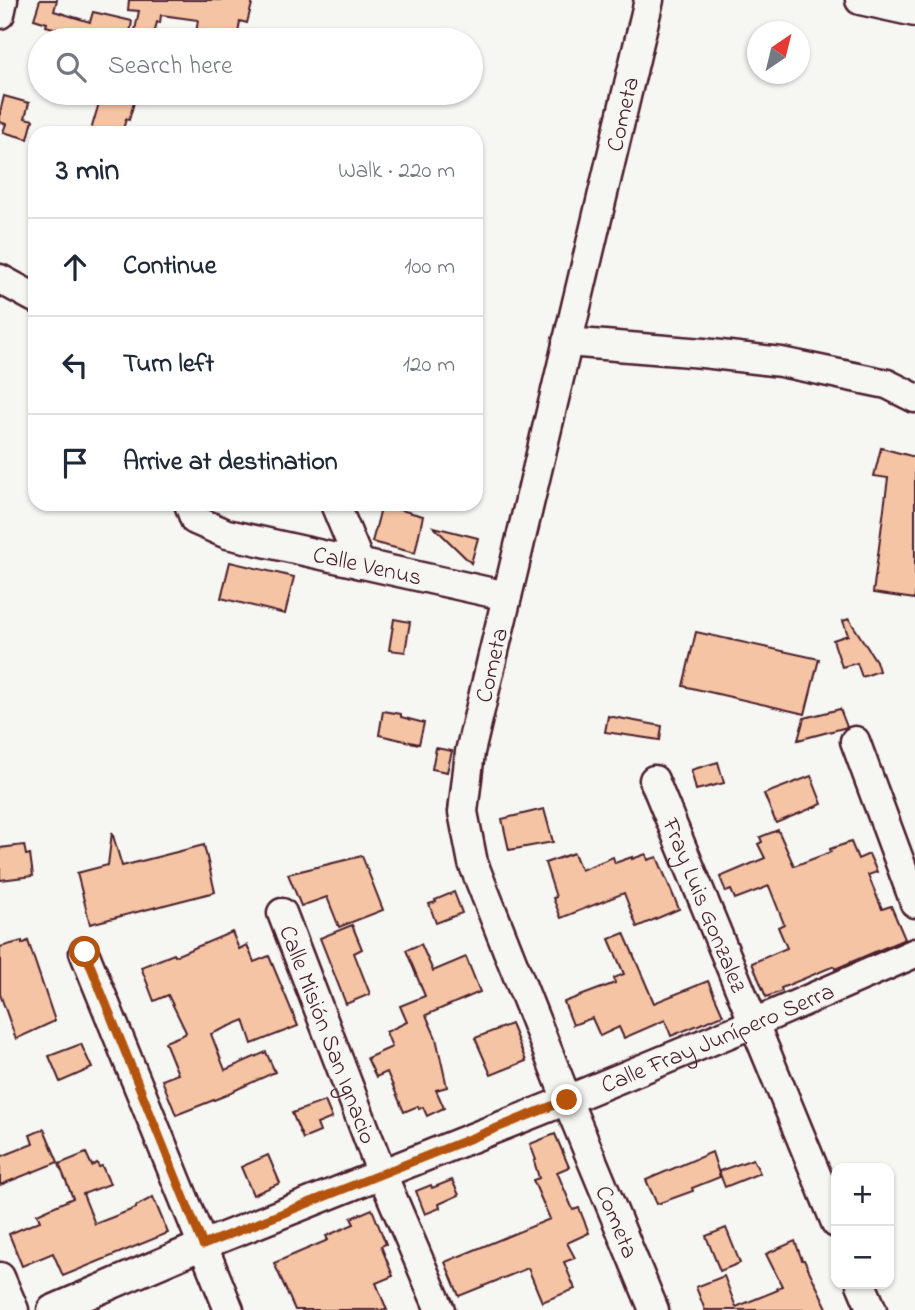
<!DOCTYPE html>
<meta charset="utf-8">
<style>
body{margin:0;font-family:"Indie Flower",sans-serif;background:#f6f6f7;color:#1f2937}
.controls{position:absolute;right:21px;bottom:21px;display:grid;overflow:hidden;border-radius:14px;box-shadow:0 2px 5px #0004}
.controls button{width:63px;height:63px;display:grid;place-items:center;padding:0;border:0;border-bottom:2px solid #e0e1e3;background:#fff;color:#1f2937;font:35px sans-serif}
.compass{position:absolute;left:747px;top:21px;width:63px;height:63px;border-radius:50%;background:#fff;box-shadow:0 2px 5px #0004;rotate:35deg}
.stop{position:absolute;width:21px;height:21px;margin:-16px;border:5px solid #b45309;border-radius:50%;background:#fff}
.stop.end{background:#b45309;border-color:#fff;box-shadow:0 2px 7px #0008}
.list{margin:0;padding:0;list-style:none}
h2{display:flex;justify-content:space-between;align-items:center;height:91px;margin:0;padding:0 28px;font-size:30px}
h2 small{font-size:23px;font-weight:400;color:#747a83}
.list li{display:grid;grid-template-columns:46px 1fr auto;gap:21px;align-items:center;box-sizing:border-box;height:98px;padding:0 28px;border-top:2px solid #e0e1e3}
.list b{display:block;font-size:26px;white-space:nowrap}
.list em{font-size:23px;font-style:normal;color:#747a83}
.icon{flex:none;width:38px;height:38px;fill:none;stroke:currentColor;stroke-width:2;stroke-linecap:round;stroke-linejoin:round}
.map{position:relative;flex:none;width:915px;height:1310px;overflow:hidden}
.search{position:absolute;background:#fff;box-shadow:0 2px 5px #0004;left:28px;top:28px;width:455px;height:77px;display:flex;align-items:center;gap:18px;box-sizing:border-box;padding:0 24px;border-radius:38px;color:#747a83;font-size:26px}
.panel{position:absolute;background:#fff;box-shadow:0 2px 5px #0004;left:28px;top:126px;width:455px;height:385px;border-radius:21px}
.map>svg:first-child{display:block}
.building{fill:#f5c4a4;stroke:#4a1f2b;stroke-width:2}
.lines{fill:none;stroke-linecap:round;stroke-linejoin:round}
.minor-casing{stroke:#4a1f2b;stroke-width:33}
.minor{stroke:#f6f6f2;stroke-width:28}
.route{stroke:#b45309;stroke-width:9}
.labels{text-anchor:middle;stroke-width:7;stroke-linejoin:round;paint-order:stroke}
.street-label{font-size:24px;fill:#4a1f2b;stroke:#f6f6f2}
</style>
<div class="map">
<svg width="915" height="1310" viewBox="0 0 915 1310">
<rect width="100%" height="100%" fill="#f6f6f2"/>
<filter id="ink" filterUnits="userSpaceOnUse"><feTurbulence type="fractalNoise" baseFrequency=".0143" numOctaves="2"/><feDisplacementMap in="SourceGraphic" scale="14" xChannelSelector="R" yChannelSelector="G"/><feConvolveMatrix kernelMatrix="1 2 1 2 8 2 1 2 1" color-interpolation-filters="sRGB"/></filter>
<g filter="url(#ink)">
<g class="building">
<polygon points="40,0 57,0 54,11 90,22 93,12 132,21 129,40 86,40 87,37 46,26 47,23 34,19"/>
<polygon points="129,0 253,0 247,23 240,21 237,40 195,40 198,20 161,15 160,23 157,22 153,39 134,35 139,11 128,10"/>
<polygon points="102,93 114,93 135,99 129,120 126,119 122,133 101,133 91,130"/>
<polygon points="4,96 29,103 25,118 33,120 28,139 3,132 6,124 0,122 0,112"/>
<polygon points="881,448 915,457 915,599 873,593 888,478 874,476"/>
<polygon points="382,505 423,516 415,553 372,542"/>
<polygon points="434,527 478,538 471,563"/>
<polygon points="230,562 294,577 285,614 221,598"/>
<polygon points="394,619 410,622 405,652 389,650"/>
<polygon points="849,619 876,661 879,671 862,677 857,663 842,667 833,640 848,635 843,621"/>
<polygon points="696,632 819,659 805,714 683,686"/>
<polygon points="840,709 847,727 798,740 804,718"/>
<polygon points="383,711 401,714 401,717 424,723 419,744 379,735"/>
<polygon points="608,716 662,726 660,740 605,732"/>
<polygon points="436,748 452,751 447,772 432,769"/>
<polygon points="718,762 724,783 696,790 691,770"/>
<polygon points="811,776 822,804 776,823 764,794"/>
<polygon points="544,809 553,842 509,850 502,819"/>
<polygon points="778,830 794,866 831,852 830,849 851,842 858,859 869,854 877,872 868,875 882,909 891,906 905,939 835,969 834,966 781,988 782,991 766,997 752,963 787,948 778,927 784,924 769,886 735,899 731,890 726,892 720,877 765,858 758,844 762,842 760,837"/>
<polygon points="112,832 122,866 204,845 215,892 90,924 77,873 108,865"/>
<polygon points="24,845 26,855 30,854 33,876 0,880 0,848"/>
<polygon points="574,853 581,870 613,857 615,863 632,857 632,859 646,854 648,860 657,857 679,909 637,927 624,893 561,918 553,898 556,897 545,863"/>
<polygon points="362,856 383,910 339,927 327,897 301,906 288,874"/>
<polygon points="454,892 462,913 436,923 429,904 436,902 435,900"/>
<polygon points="352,925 362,949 354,953 370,994 346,1004 320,938"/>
<polygon points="232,932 239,949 247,945 254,962 269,956 298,1026 252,1044 244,1020 211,1034 225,1070 266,1052 275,1072 229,1093 229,1094 176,1115 162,1080 178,1074 165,1042 185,1034 186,1032 168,995 154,1001 141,967 174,954 175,956"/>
<polygon points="624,933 654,1003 708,981 723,1015 671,1036 665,1020 624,1038 619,1027 600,1036 592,1018 573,1025 564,1002 615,983 614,978 624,974 609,939"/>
<polygon points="22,941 22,944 28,941 55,1021 16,1039 0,994 0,947"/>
<polygon points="421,944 433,971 466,957 480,992 426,1015 436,1038 447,1087 436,1090 444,1108 427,1116 423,1107 419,1109 418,1106 404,1112 387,1072 376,1077 367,1058 392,1047 386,1032 407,1022 400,1006 425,996 406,950"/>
<polygon points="511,1024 526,1061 491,1075 475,1038"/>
<polygon points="81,1044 92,1068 60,1082 49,1056"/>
<polygon points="325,1101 332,1118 317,1124 320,1132 303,1139 292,1113"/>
<polygon points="44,1129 58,1162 0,1185 0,1157 33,1144 30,1135"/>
<polygon points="555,1134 569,1167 557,1172 573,1210 579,1208 589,1233 567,1243 575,1258 564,1262 575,1289 542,1302 528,1268 459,1296 445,1262 550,1219 533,1180 539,1178 534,1161 536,1160 530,1144"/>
<polygon points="712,1152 720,1177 692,1188 693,1191 657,1204 646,1180"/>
<polygon points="86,1153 92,1166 97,1163 99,1167 102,1166 110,1184 83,1194 95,1224 136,1208 136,1206 153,1197 168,1233 63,1276 53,1253 22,1266 9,1234 40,1221 37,1214 73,1198 59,1164"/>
<polygon points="268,1155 280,1183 253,1195 241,1167"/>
<polygon points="753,1159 760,1173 725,1187 719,1171"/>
<polygon points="452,1180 459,1195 439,1204 440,1208 425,1214 416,1191 431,1185 432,1188"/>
<polygon points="372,1209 386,1244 381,1246 393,1276 376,1283 387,1310 295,1310 274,1263 328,1240 326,1236 354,1224 351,1218"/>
<polygon points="726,1228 740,1263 720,1271 706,1236"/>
<polygon points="795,1241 802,1260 804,1260 828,1310 705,1310 696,1287 724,1276 736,1307 778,1290 777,1288 782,1286 766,1254"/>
</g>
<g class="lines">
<g class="minor-casing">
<g id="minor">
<path id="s1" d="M649,0l-179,752 -7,60 10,51 94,237 87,210"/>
<polyline points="860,0 915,12"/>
<polyline points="0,14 3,0"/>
<polyline points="0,279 35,298"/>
<polyline points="567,342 703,353 781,362 887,384 915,398"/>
<path id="s2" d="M189,504l6,16 32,14 280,62"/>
<polyline points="335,504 360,564"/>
<polyline points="855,741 915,903"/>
<path id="s3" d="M654,780l182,443"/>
<path id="s4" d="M282,913l100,261 58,136"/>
<polyline points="84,952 229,1310"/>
<polyline points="0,1277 14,1310"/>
<polyline points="861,1284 872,1310"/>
<path id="s5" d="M52,1310l151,-65 364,-145 187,-77 161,-70"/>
</g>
</g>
<use href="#minor" class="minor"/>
</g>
</g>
<g class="lines" filter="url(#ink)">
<polyline class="route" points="85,952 203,1245 567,1100"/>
</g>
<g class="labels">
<g class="street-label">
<text transform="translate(622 114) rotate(-77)" y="8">Cometa</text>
<text dy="8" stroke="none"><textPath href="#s2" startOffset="196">Calle Venus</textPath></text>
<text transform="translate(491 665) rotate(-77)" y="8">Cometa</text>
<text dy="8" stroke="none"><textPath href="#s3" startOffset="135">Fray Luis Gonzalez</textPath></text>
<text dy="8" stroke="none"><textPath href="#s4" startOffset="130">Calle Misión San Ignacio</textPath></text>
<text dy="8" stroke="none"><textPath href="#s5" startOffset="719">Calle Fray Junípero Serra</textPath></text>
<text dy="8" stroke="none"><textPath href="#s1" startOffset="1272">Cometa</textPath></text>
</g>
</g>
</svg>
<div class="controls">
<button>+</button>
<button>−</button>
</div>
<svg class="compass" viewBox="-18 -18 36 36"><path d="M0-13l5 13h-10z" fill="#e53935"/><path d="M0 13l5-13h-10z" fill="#747a83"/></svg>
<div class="stop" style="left:85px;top:952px"></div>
<div class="stop end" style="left:567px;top:1100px"></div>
<div class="search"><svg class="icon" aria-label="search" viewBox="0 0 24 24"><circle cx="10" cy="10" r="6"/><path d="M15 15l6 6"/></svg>Search here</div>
<section class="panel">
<h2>3 min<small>Walk · 220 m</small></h2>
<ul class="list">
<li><svg class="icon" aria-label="ahead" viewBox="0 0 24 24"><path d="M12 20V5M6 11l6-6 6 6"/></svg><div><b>Continue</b></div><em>100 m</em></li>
<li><svg class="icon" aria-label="left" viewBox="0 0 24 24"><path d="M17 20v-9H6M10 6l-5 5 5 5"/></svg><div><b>Turn left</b></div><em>120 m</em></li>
<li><svg class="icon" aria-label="arrive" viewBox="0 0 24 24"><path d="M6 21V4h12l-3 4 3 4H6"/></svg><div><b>Arrive at destination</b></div></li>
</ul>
</section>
</div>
